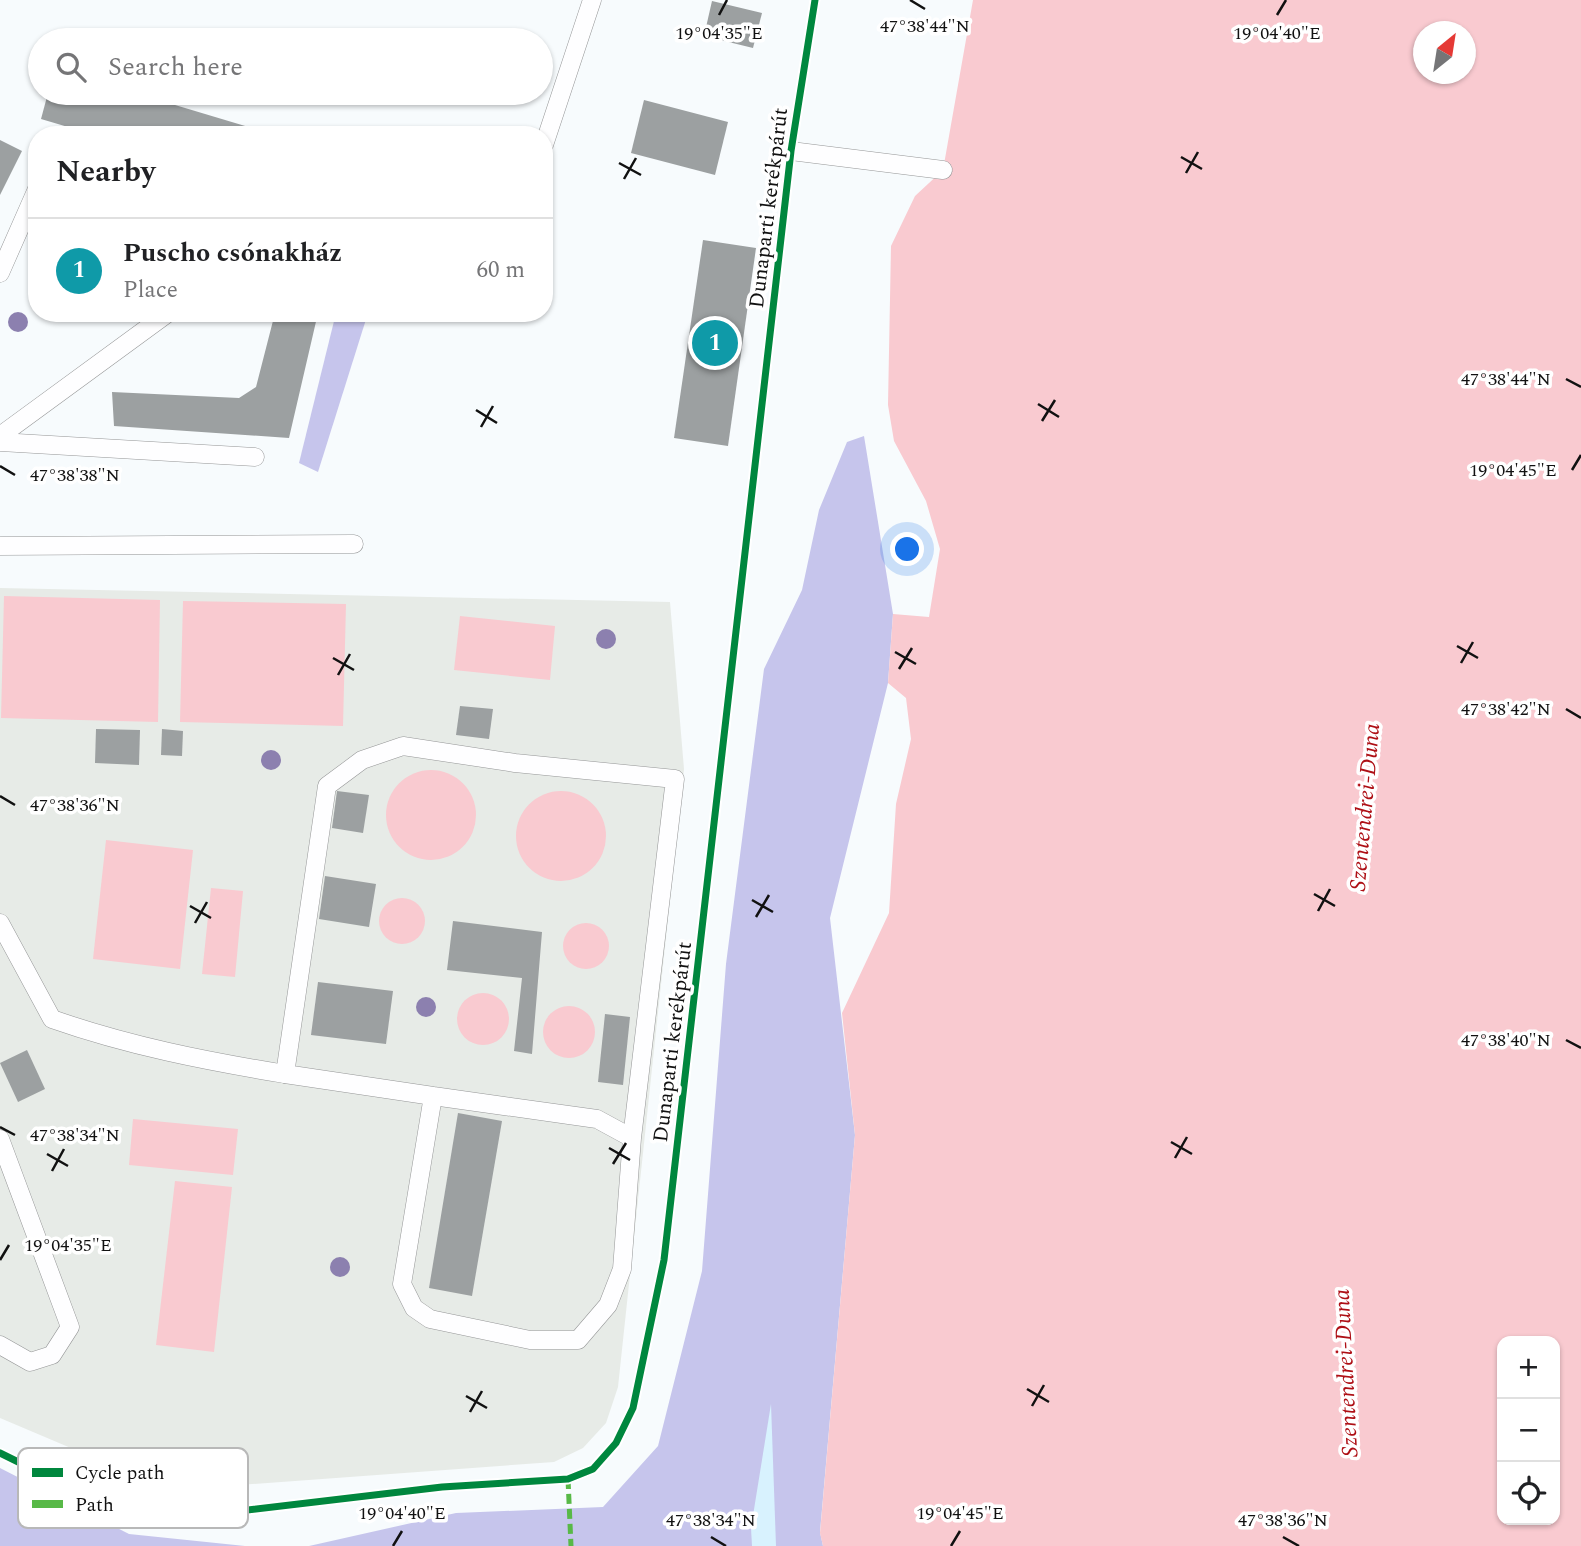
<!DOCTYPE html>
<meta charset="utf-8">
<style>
body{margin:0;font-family:Spectral,serif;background:#f6f6f6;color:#202124}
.controls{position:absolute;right:21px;bottom:21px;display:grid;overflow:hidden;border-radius:14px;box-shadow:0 2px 5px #0004}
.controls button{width:63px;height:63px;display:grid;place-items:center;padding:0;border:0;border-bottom:2px solid #e0e0e0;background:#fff;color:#202124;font:35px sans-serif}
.compass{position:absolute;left:1413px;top:21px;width:63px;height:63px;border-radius:50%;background:#fff;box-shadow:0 2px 5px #0004;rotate:30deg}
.you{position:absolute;left:908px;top:550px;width:24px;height:24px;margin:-18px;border:5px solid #fff;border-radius:50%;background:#1a73e8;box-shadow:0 0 0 10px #1a73e833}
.badge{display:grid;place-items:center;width:46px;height:46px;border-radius:50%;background:#d93025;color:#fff;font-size:23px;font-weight:700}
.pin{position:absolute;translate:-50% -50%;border:4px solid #fff;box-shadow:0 2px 7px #0006}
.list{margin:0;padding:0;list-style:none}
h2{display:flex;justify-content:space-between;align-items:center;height:91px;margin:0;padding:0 28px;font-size:30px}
h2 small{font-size:23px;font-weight:400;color:#757577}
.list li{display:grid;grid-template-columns:46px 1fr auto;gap:21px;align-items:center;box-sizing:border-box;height:105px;padding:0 28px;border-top:2px solid #e0e0e0}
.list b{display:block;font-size:26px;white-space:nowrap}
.list p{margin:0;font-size:23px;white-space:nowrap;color:#757577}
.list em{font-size:23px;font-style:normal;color:#757577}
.icon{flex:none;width:38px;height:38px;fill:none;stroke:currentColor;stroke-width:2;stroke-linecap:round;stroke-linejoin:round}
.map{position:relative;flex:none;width:1581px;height:1546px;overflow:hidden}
.search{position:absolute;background:#fff;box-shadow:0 2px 5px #0004;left:28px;top:28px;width:525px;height:77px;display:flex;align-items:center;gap:18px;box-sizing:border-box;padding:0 24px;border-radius:38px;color:#757577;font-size:26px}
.panel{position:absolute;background:#fff;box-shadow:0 2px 5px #0004;left:28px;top:126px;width:525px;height:196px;border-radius:28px}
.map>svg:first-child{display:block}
.industrial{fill:#e7ebe7}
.forest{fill:#c6c5ec}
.sand{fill:#d8f2fe}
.water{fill:#f9cad0;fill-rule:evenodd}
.building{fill:#9ca0a1}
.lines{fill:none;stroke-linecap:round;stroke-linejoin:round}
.lane-casing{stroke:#959697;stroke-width:19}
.lane{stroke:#fefeff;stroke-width:18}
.quiet{stroke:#58b947;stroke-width:5;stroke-dasharray:10 5;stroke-linecap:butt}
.cycleway-casing{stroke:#fff;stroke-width:11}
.cycleway{stroke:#00873e;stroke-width:7}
.tree{fill:#8c80af}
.ticks{fill:none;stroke:#111;stroke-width:2.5}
.labels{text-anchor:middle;stroke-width:7;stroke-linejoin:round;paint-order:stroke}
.street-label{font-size:21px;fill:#111;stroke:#fff}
.water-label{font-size:23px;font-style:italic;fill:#ae0f15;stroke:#fff}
.key{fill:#fff;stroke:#b8b8b8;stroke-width:2}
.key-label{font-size:19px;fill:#111}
.ticks-label{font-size:18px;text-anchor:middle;fill:#111;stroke:#fff;stroke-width:7;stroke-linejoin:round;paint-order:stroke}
</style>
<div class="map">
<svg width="1581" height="1546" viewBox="0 0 1581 1546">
<rect width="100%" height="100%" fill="#f7fbfd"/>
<polygon class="industrial" points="0,588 670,602 684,769 618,1387 606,1423 583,1448 554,1462 170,1490 0,1418"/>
<g class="forest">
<polygon points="336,313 368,313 318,472 299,463"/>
<polygon points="864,436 893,614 888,683 830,918 855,1135 820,1532 823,1546 309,1546 456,1513 603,1507 658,1446 702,1271 726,964 764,669 802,590 819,510 847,442"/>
<polygon points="0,1468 129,1534 245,1546 0,1546"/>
</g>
<polygon class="sand" points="771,1404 776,1546 752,1546 751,1528"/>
<g class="water">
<path d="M973,0h608v1546h-758l-3,-13 35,-398 -13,-122 47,-100 7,-109 15,-65 -5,-41 -18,-15 5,-69 36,3 11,-68 -14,-48 -32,-60 -6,-36 3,-159 24,-50 28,-26zM1424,32h42v42h-42zM1502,1341h53v179h-53z"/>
<polygon points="4,596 160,600 158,722 1,718"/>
<polygon points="183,601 346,604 343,726 180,722"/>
<polygon points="460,616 555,626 550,680 454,670"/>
<circle cx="431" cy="815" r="45"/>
<circle cx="561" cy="836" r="45"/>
<polygon points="106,840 193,850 180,969 93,959"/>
<polygon points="211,888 243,891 235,977 202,974"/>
<circle cx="402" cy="921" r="23"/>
<circle cx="586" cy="946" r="23"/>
<circle cx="483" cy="1019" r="26"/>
<circle cx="569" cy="1032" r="26"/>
<polygon points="133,1119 238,1129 233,1175 129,1165"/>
<polygon points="175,1181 232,1187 214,1352 156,1345"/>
</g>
<g class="building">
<polygon points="712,1 762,13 753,48 704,36"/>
<polygon points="48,93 135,93 275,135 95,135 41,119"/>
<polygon points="644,100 728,122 715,175 631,153"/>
<polygon points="0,140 22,151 0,195"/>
<polygon points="703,240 756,248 728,446 674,438"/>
<polygon points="275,313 318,313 289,438 114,426 112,392 239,398 256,387"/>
<polygon points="460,706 493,709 489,739 456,735"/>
<polygon points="96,729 140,730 139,765 95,763"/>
<polygon points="162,729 183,731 182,756 161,755"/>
<polygon points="337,791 369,795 363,833 332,828"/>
<polygon points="325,876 376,884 369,927 319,919"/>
<polygon points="453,921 542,932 532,1054 514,1051 522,978 447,970"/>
<polygon points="318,982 393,991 386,1044 311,1035"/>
<polygon points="605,1014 630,1017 623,1085 598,1082"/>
<polygon points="27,1050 45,1089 18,1102 0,1063"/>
<polygon points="458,1113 502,1121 472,1296 429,1288"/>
</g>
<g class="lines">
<g class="lane-casing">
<g id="lane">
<polyline points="544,145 592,0"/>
<polyline points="791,151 943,170"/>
<polyline points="0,273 37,189"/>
<polyline points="0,436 168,313"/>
<polyline points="0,442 255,457"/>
<polyline points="0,546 354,544"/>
<path d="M0,923l52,96c77,27 154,42 233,55"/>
<polyline points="433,1096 597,1119 632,1138 622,1269 608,1305 578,1340 530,1340 430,1319 414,1308 402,1284 433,1096 285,1074 327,786 362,760 403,746 515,763 675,779 632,1138"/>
<polyline points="0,1139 70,1327 52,1355 30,1362 0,1345"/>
</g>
</g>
<use href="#lane" class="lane"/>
<polyline class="quiet" points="568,1479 571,1546"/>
<g class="cycleway-casing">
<polyline id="cycleway" points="0,1453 69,1487 123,1510 172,1519 442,1487 568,1479 593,1469 616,1443 633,1408 664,1260 791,151 815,0"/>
</g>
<use href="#cycleway" class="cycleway"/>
</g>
<g class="tree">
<circle cx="18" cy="322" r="10"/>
<circle cx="606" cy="639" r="10"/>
<circle cx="271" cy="760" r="10"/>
<circle cx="426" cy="1007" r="10"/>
<circle cx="340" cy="1267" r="10"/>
</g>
<path class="ticks" d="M910,0l15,9M719,15l8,-15M1277,15l9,-15M1181,157l21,12M619,163l22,12M1186,173l12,-21M624,179l12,-21M1566,379l15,8M1038,404l21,13M476,410l21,13M1042,421l13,-21M481,427l12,-21M0,466l15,9M1572,470l9,-15M1457,646l21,12M895,652l21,12M333,658l21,12M1461,663l12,-21M899,669l13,-21M338,675l12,-21M1566,709l15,9M0,796l15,9M1314,894l21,12M752,900l21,12M190,906l21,12M1318,911l12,-22M756,917l13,-22M195,923l12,-21M1566,1040l15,8M0,1127l15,8M1171,1142l21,12M609,1148l21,12M47,1154l21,12M1175,1158l12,-21M613,1164l13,-21M52,1171l12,-22M0,1260l9,-15M1027,1389l22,13M466,1396l21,12M1032,1406l12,-21M470,1412l12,-21M711,1537l15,9M1283,1537l16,9M393,1546l9,-15M951,1546l9,-15"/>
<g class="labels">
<g class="street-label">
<text transform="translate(768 208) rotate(-83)" y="7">Dunaparti kerékpárút</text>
<text transform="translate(672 1042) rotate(-83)" y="7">Dunaparti kerékpárút</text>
</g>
<g class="water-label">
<text transform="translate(1364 807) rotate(-85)" y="8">Szentendrei-Duna</text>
<text transform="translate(1345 1373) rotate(-93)" y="8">Szentendrei-Duna</text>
</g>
</g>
<rect x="18" y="1448" width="230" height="80" rx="10" class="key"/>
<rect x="32" y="1468" width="31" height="9" fill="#00873e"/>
<rect x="32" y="1500" width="31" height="8" fill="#58b947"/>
<g class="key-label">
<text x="75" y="1479">Cycle path</text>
<text x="75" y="1511">Path</text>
</g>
<g class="ticks-label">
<text x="925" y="32">47°38'44"N</text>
<text x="719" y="39">19°04'35"E</text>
<text x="1277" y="39">19°04'40"E</text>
<text x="1506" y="385">47°38'44"N</text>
<text x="1513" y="476">19°04'45"E</text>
<text x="75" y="481">47°38'38"N</text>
<text x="1506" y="715">47°38'42"N</text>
<text x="75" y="811">47°38'36"N</text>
<text x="1506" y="1046">47°38'40"N</text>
<text x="75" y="1141">47°38'34"N</text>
<text x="68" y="1251">19°04'35"E</text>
<text x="402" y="1519">19°04'40"E</text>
<text x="960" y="1519">19°04'45"E</text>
<text x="711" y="1526">47°38'34"N</text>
<text x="1283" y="1526">47°38'36"N</text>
</g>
</svg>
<div class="controls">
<button>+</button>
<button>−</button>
<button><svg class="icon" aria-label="locate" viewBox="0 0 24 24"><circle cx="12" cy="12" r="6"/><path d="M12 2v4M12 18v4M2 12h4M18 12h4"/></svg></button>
</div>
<svg class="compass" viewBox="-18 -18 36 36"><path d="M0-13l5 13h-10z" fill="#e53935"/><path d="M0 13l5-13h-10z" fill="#757577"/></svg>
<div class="you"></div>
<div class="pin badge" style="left:715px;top:343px;background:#0f9aa8">1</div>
<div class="search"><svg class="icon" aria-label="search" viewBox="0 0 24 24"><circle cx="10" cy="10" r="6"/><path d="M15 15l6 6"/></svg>Search here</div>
<section class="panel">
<h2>Nearby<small></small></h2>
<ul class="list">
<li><span class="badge" style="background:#0f9aa8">1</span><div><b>Puscho csónakház</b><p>Place</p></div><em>60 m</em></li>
</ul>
</section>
</div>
